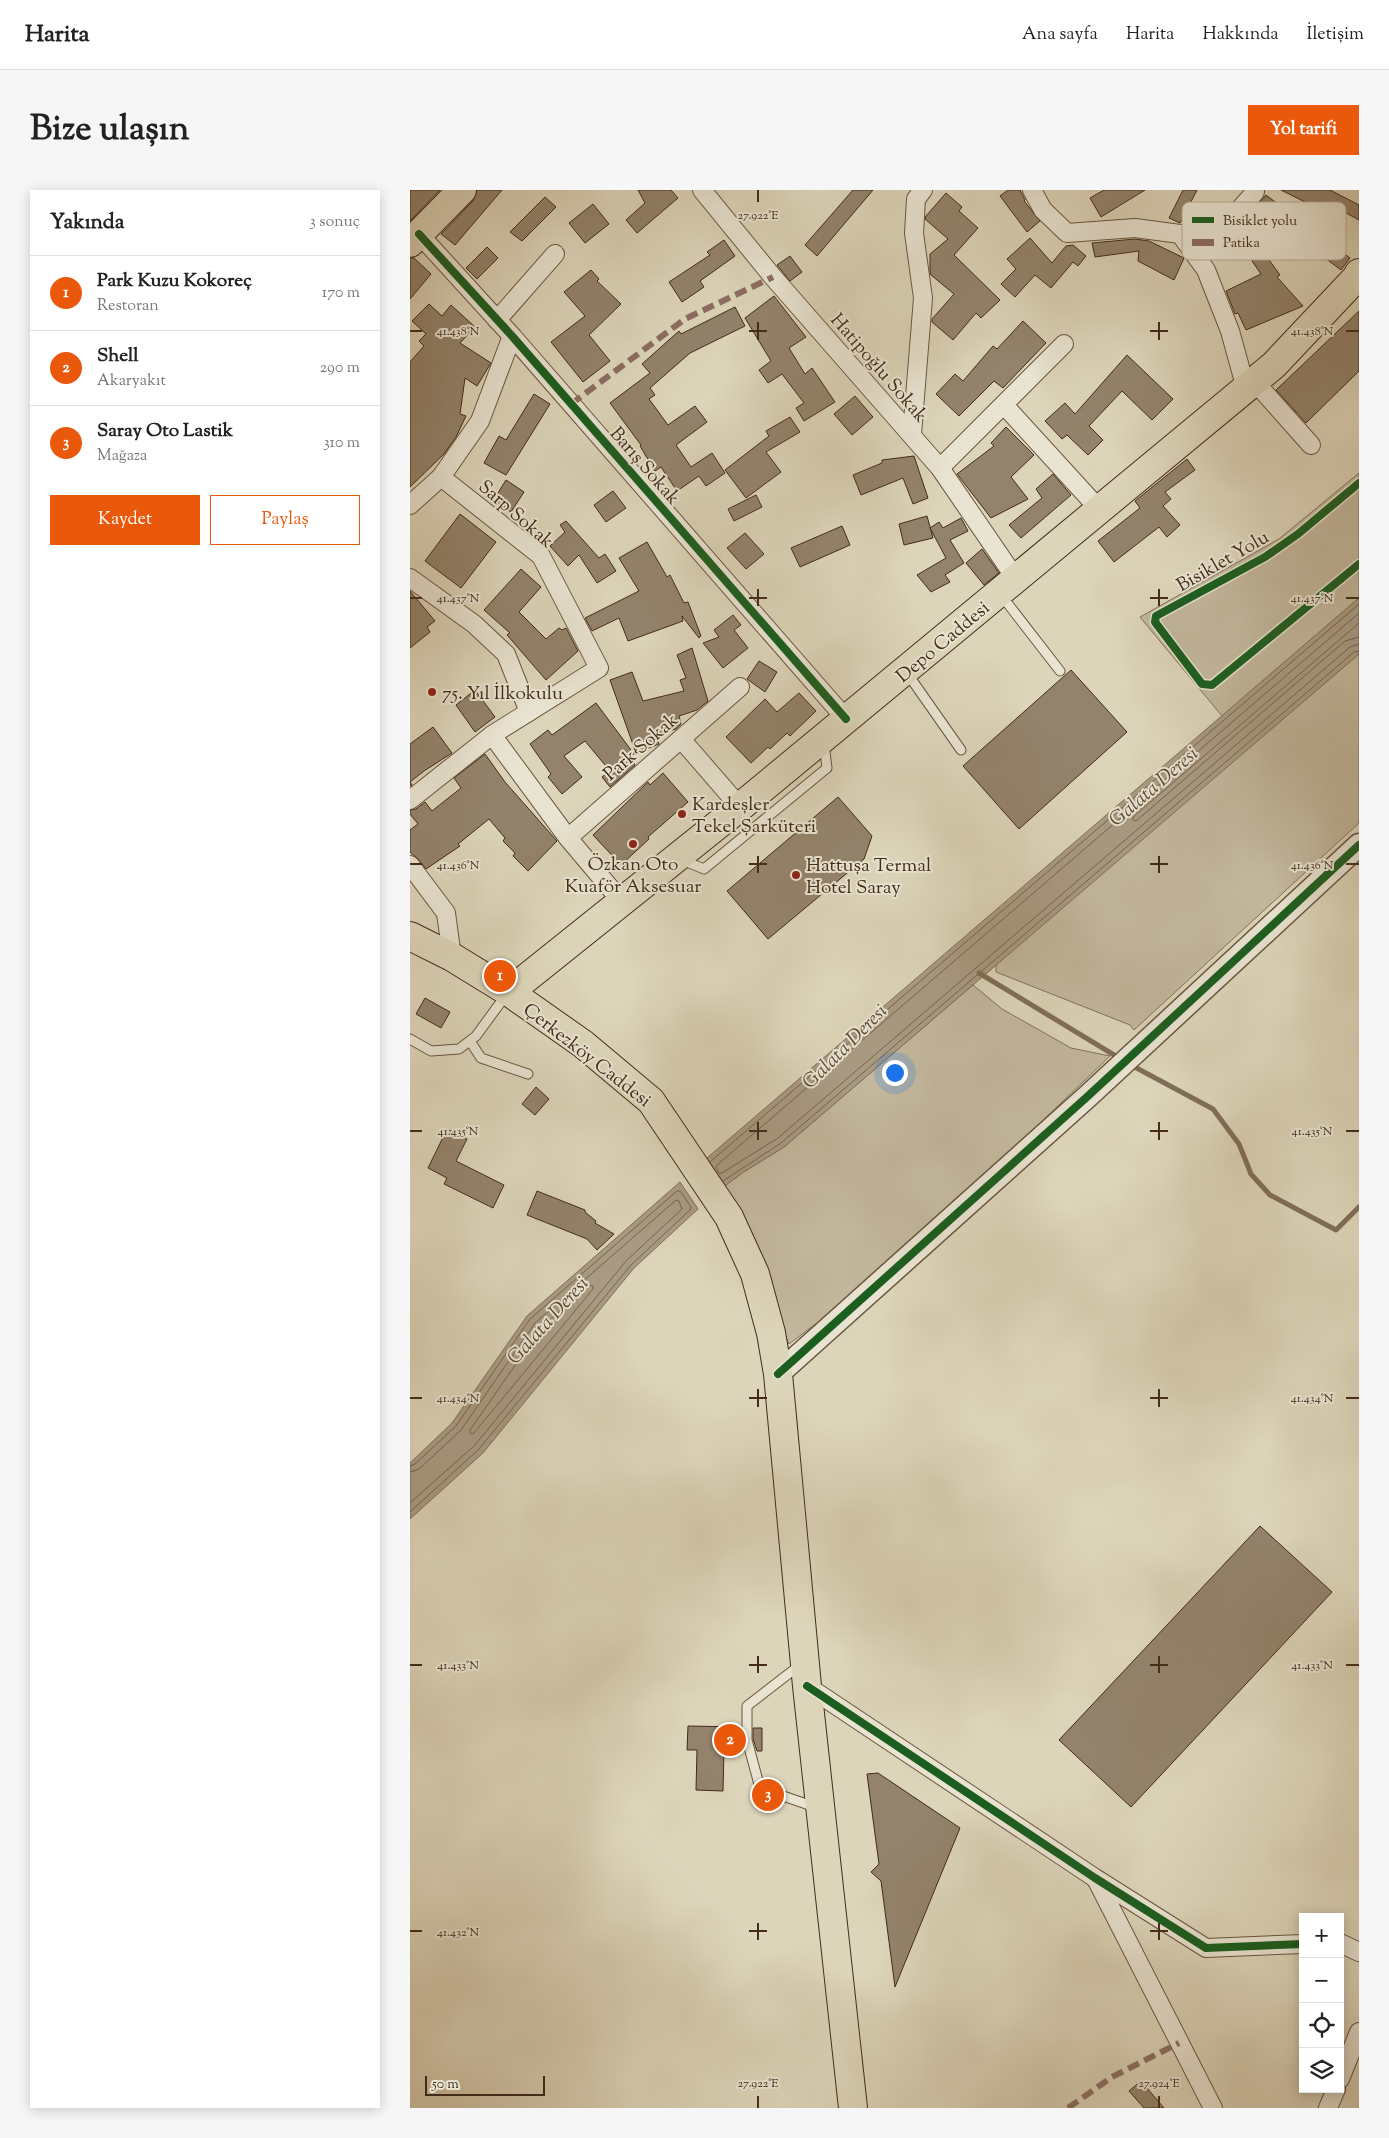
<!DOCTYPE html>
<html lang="tr">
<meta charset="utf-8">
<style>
body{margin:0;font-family:"Sorts Mill Goudy",serif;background:#f6f6f6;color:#222}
.controls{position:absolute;right:15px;bottom:15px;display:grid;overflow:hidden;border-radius:0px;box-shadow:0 2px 12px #0003}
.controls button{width:45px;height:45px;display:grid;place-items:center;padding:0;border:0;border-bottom:1px solid #e0e0e0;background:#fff;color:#222;font:25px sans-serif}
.scale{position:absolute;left:15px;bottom:12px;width:120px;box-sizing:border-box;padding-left:5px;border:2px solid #432b18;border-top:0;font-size:14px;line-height:18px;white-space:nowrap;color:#432b18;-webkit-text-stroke:4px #e9e4d2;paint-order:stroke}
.you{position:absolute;left:484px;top:882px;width:18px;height:18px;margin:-12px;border:4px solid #fff;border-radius:50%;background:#1a73e8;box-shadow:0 0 0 8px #1a73e833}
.badge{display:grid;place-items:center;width:32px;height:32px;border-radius:50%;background:#ea580c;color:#fff;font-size:16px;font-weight:700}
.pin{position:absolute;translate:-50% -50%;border:2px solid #fff;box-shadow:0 1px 5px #0006}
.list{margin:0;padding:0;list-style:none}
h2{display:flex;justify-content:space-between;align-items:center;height:65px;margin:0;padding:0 20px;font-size:21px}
h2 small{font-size:16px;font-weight:400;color:#767676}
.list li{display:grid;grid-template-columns:32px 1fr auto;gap:15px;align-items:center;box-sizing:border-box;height:75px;padding:0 20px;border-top:1px solid #e0e0e0}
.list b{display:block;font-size:19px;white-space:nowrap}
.list p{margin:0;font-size:16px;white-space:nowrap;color:#767676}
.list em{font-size:16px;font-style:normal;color:#767676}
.actions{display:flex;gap:10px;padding:15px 20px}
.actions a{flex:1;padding:11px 0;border:1px solid #ea580c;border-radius:0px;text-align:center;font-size:18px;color:#ea580c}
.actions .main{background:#ea580c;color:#fff}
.icon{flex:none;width:28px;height:28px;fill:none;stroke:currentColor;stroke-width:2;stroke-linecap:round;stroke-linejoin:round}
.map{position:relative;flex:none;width:949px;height:1918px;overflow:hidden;border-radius:0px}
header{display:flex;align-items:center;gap:30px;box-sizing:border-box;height:70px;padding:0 25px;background:#fff;border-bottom:1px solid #e0e0e0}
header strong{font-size:24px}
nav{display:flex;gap:28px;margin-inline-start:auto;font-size:18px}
.intro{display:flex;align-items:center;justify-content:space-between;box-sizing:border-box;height:120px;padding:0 30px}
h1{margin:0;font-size:35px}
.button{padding:12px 22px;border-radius:0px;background:#ea580c;color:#fff;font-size:18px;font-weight:700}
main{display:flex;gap:30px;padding:0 30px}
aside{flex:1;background:#fff;border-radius:0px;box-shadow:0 2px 12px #0003}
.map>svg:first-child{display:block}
.green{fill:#c3b89e;stroke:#83725b}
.water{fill:#a99b83;stroke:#806e58}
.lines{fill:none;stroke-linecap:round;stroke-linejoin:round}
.shore{stroke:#76634e;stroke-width:1}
.stream{stroke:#806e58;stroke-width:5}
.building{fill:#93836c;stroke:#432b18}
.service-casing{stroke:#6a5640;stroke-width:11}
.minor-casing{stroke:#6a5640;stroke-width:20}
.tertiary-casing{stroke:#6a5640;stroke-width:25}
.primary-casing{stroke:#432b18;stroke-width:30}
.service{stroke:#e9e4d2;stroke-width:9}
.minor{stroke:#e9e4d2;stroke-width:18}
.tertiary{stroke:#e9e4d2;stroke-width:22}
.primary{stroke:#ddd5ba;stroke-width:28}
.quiet{stroke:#8d6e63;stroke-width:6;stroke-dasharray:12 6;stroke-linecap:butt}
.cycleway-casing{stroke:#e9e4d2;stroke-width:11}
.cycleway{stroke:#1b5e20;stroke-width:8}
.ticks{fill:none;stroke:#432b18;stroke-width:2}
.poi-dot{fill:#8f2418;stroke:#e9e4d2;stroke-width:2}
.labels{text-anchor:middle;stroke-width:4;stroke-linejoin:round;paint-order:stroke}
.street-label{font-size:19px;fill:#432b18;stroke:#e9e4d2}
.poi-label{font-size:19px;fill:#432b18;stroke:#e9e4d2;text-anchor:start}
.water-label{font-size:20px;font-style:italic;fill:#5c4733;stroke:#e9e4d2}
.key{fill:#e9e4d2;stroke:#b7ac9a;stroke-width:1}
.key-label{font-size:14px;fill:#432b18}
.ticks-label{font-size:12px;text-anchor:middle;fill:#432b18;stroke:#e9e4d2;stroke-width:4;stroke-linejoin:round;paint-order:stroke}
</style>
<header>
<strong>Harita</strong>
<nav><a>Ana sayfa</a><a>Harita</a><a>Hakkında</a><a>İletişim</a></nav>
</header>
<div class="intro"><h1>Bize ulaşın</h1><a class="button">Yol tarifi</a></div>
<main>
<aside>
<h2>Yakında<small>3 sonuç</small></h2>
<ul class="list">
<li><span class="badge">1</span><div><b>Park Kuzu Kokoreç</b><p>Restoran</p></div><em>170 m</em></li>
<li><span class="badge">2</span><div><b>Shell</b><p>Akaryakıt</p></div><em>290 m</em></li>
<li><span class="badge">3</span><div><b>Saray Oto Lastik</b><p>Mağaza</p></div><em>310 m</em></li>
</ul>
<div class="actions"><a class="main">Kaydet</a><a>Paylaş</a></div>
</aside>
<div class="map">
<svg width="949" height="1918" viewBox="0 0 949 1918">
<rect width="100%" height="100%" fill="#ddd5ba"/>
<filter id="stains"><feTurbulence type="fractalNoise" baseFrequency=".004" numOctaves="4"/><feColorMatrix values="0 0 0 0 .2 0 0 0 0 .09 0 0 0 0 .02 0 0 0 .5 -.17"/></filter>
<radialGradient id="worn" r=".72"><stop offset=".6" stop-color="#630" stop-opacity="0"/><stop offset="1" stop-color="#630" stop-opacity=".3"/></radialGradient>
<g class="green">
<polygon points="949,283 949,408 812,526 730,427 869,349"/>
<polygon points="949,464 949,633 724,840 720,835 586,782 586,774"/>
<polygon points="563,795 592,819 661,858 700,866 476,1081 379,1154 338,1054 308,1001 332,983 374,957"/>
</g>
<g class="water">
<polygon points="949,408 949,464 374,957 332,983 308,1001 290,974"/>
<polygon points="270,992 288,1019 224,1078 73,1263 0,1329 0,1273 42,1233 117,1126"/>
</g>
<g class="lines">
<g class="shore">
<polyline points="949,423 307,975 306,977 309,983 312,983 368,948 940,457 949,454"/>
<polyline points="949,433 723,627 723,630 726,631 935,451 949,447"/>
<polyline points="300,972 949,414"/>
<polyline points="313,991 371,953 944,462 949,461"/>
<polygon points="180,1095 183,1096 183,1099 64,1243 61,1244 60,1240 131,1138"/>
<polyline points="0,1276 5,1274 46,1236 120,1129 267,1001 270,1001 281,1017 280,1020 221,1075 69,1259 0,1322"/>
<polyline points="0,1282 9,1279 51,1240 125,1133 266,1010 269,1011 272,1019 216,1071 65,1255 0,1313"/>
</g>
<g class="stream">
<polyline points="569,783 709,868"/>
<polyline points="721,875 803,919 829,954 841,984 860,1005 926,1040 949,1017"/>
</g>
</g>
<g class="building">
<polygon points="0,0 30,0 0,31"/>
<polygon points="67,0 92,0 45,55 31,44 63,11"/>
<polygon points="228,0 261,0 268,8 227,43 216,30 235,13"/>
<polygon points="443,0 463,0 407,66 395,55"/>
<polygon points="598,0 610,0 615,10 614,11 630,31 617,42 590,6"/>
<polygon points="694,0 735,0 691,27 680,8"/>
<polygon points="773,0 787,0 770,33 759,28"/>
<polygon points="871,0 920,0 949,15 949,30 927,18 923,26"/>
<polygon points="536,3 552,17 549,21 568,38 544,65 590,110 571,128 566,123 543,150 522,132 522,129 544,104 521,85 520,82 520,64 538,49 515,29 516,26"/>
<polygon points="856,5 877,21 847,48 835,29"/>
<polygon points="135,7 146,17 112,51 100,42"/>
<polygon points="183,14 199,34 175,53 159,33"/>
<polygon points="908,44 940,68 931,80 899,56"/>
<polygon points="620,48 642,73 656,56 663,55 676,66 668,76 663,72 641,98 625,85 605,107 591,94 606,79 597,69"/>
<polygon points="725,49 739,51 774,68 764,90 728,71 729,61 685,67 682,53"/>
<polygon points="314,50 325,66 290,91 294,97 272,112 259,92 300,65 297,62"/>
<polygon points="77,57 88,68 67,89 56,78"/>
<polygon points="854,63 870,85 867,87 893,116 836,140 828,123 825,124 816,101 851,84 842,71"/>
<polygon points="380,66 392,82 380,91 367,75"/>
<polygon points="0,68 4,68 21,84 0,109"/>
<polygon points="181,80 189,89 187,91 211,114 179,145 200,171 173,192 141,152 175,126 154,102"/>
<polygon points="364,106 396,147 379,158 395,184 402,178 425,212 394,231 386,218 394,213 372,184 358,193 349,180 361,171 335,128"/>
<polygon points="19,114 32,126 41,115 65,137 50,153 81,173 67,196 55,188 50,224 56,226 46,247 34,264 0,297 0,172 14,156 9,151 16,144 2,131"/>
<polygon points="325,117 335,136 280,163 240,198 245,205 239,209 258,235 285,216 297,232 266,255 281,277 302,263 315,283 296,296 289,286 267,301 251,277 245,281 230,256 231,255 200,213 240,183 232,174 269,141 271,144"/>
<polygon points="949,121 949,181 896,233 866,200"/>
<polygon points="613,131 636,153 593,198 584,191 549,226 526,204 545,184 553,191 583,156 587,159"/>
<polygon points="717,165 763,209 742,230 712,201 679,236 693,250 678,265 657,245 652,249 635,231 655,213 665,224"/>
<polygon points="124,204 140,214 96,285 74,273 89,246 96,250"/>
<polygon points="445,206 463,227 442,245 424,224"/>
<polygon points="380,227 390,242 356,262 371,282 336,308 315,280 359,246 356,241"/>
<polygon points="596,237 624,265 601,287 618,309 581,328 547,284 584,256 581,253"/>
<polygon points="504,266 518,308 503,314 493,288 451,305 443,285 472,273 472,270"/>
<polygon points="777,269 785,280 755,302 761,309 753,316 770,335 757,347 749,337 704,372 688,351 730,318 725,311"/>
<polygon points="643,284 661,305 611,348 599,335 632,308 626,299"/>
<polygon points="96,290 114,302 101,322 83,311"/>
<polygon points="203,301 216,318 196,332 184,315"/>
<polygon points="346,305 352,317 324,331 318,319"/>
<polygon points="50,324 86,352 51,398 15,371"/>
<polygon points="517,326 523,348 494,355 489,334"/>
<polygon points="551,328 558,341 540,350 554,373 535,385 540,392 521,402 507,385 536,368 520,338 529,332 533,338"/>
<polygon points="156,331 189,368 195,364 206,381 187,393 169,365 158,376 140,356 155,342 150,335"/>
<polygon points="432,336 440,355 390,377 381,358"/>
<polygon points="335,343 354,364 336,379 317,358"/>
<polygon points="237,352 257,387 260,385 274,413 278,412 291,446 289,448 272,426 273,431 218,451 209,428 182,441 175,428 229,401 209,368"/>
<polygon points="572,359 589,383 574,395 556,373"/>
<polygon points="111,379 131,397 109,422 136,449 149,438 152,440 156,438 168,461 136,490 97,445 100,443 74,420"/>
<polygon points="0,401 25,431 17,437 20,442 0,458"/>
<polygon points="323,425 331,435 324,440 338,458 313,478 293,453 309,447 304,440"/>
<polygon points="282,458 298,511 287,520 269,526 271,534 266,539 246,544 249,554 226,563 200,490 222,482 233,511 274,501 270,490 276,488 267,465"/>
<polygon points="349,471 367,482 355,502 337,489"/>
<polygon points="661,480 717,542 609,639 553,576"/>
<polygon points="65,500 85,527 65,542 46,515"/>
<polygon points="389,503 406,521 380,546 377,543 360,559 358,557 341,573 316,547 355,509 367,522"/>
<polygon points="186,513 224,564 219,566 225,575 200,597 192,587 200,581 175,551 154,566 172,587 152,604 138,587 141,584 120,554 138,540 142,545"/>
<polygon points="23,537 42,563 14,581 0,592 2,595 0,596 0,554"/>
<polygon points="75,564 95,592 147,651 118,681 103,666 105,663 93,651 95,648 79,629 48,654 50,656 16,679 8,669 0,662 0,640 8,634 0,624 0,620 6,619 15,612 22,621 51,598 44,588"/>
<polygon points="253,583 278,612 238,647 239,649 211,675 183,645 238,592 240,595"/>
<polygon points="428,607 462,646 454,669 358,749 317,701"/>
<polygon points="15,808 40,822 31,838 6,824"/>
<polygon points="126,897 139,909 125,925 112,914"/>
<polygon points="37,939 57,949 46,971 94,995 83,1018 34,994 37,988 18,978"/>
<polygon points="127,1001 175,1020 175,1022 186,1031 185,1033 204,1044 187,1060 177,1049 117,1025"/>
<polygon points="850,1336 922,1402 721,1617 649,1550"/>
<polygon points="278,1536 331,1537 334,1561 314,1560 313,1601 286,1600 287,1560 277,1560"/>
<polygon points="343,1538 352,1538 352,1561 347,1561 343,1549"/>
<polygon points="468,1583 550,1638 485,1797 471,1691 461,1682 469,1674 457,1584"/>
<polygon points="731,1891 754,1918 734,1918 719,1901"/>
</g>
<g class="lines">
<g class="service-casing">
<g id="service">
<polyline points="591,405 650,481"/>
<polyline points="497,483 551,560"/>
<polyline points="272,670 294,679 417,578 414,554"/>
<polyline points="0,849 21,861 49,859 66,846 96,805"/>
<polyline points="60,851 71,868 118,884"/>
<polyline points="390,1475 337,1516 337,1550 350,1598 405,1617"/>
</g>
</g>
<g class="minor-casing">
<g id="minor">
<polyline points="292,0 363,87 530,278 606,389"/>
<polyline points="622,0 633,20 657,43 725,38 770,44 796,80 820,141 836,199"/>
<polyline points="9,44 102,146 436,529"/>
<polyline points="776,52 822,28 845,2"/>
<polyline points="87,130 145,64"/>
<polyline points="845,192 901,255"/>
<polyline points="594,215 689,319"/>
<polyline points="502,244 513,108 504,43 506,9 513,0"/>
<polyline points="530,278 654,154"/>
<polyline points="0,315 31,287 70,231 102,146"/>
<polyline points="0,388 64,434 96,464 119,522"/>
<polyline points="82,545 158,648 212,712"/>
<polyline points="271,549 330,617"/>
<polyline points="0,610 82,545 189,478 131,366 31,287"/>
<polyline points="158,648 330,497"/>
<polyline points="0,675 36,723 42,767"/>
<polyline points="397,1496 685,1688 796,1758 893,1754"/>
<polyline points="686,1689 803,1918"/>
<polyline points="930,1753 949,1762"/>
<polyline points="930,1889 949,1842"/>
<polyline points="918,1918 926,1899"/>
</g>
</g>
<g class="tertiary-casing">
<polyline id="tertiary" points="368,1184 678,906 949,655"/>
</g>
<g class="primary-casing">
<g id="primary">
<polyline points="0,53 52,0"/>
<polyline points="0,746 42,767 99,802 173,854 241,911 319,1027 345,1084 361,1143 368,1184 397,1496 443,1918"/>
<polyline points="99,802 330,617 864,175 946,88 949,83"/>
</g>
</g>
<use href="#service" class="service"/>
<use href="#minor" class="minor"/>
<use href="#tertiary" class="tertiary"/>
<use href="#primary" class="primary"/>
<g class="quiet">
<polyline points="161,214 275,129 363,87"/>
<polyline points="658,1918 702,1887 769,1853"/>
</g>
<g class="cycleway-casing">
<g id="cycleway">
<polyline points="9,44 102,146 436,529"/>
<polyline points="949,293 888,344 855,367 746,426 745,432 792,494 802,495 949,374"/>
<polyline points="368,1184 678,906 949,655"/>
<polyline points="397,1496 685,1688 796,1758 893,1754"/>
</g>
</g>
<use href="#cycleway" class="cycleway"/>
</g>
<path class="ticks" d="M348,0v12M348,132v18M749,132v18M0,141h12M339,141h18M740,141h18M936,141h13M348,399v17M749,399v17M0,408h12M339,408h18M740,408h18M936,408h13M348,666v17M749,666v17M0,674h12M339,674h18M740,674h18M936,674h13M348,932v18M749,932v18M0,941h12M339,941h18M740,941h18M936,941h13M348,1199v18M749,1199v18M0,1208h12M339,1208h18M740,1208h18M936,1208h13M348,1466v17M749,1466v17M0,1475h12M339,1475h18M740,1475h18M936,1475h13M348,1733v17M749,1733v17M0,1741h12M339,1741h18M740,1741h18M348,1906v12M749,1906v12"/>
<g class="poi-dot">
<circle cx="22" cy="502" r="5"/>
<circle cx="272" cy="624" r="5"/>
<circle cx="223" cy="654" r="5"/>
<circle cx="386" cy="685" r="5"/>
</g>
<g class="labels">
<g class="street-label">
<text transform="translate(470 177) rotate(49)" y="7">Hatipoğlu Sokak</text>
<text transform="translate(236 275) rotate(49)" y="7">Barış Sokak</text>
<text transform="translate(107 323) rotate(41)" y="7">Sarp Sokak</text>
<text transform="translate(812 370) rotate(-30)" y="7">Bisiklet Yolu</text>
<text transform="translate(532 451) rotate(-40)" y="7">Depo Caddesi</text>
<text transform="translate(230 556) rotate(-41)" y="7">Park Sokak</text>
<text transform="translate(178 864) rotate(38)" y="7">Çerkezköy Caddesi</text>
</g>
<g class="poi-label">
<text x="32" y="509">75. Yıl İlkokulu</text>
<text x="282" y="620">Kardeşler<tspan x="282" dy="22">Tekel Şarküteri</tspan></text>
<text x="223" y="680" text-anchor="middle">Özkan Oto<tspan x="223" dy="22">Kuaför Aksesuar</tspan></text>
<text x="396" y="681">Hattuşa Termal<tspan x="396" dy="22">Hotel Saray</tspan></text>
</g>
<g class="water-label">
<text transform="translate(743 596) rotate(-41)" y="7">Galata Deresi</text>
<text transform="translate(434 856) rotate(-45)" y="7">Galata Deresi</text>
<text transform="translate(137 1130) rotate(-48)" y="7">Galata Deresi</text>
</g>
</g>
<rect x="772" y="12" width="164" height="58" rx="8" class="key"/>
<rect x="782" y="27" width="22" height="6" fill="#1b5e20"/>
<rect x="782" y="49" width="22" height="7" fill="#8d6e63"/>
<g class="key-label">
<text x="813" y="35">Bisiklet yolu</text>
<text x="813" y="57">Patika</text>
</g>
<g class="ticks-label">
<text x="348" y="29">27.922°E</text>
<text x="48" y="145">41.438°N</text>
<text x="902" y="145">41.438°N</text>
<text x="48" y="412">41.437°N</text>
<text x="902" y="412">41.437°N</text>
<text x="48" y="679">41.436°N</text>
<text x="902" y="679">41.436°N</text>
<text x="48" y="945">41.435°N</text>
<text x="902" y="945">41.435°N</text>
<text x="48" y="1212">41.434°N</text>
<text x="902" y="1212">41.434°N</text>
<text x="48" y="1479">41.433°N</text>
<text x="902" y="1479">41.433°N</text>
<text x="48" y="1746">41.432°N</text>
<text x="348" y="1897">27.922°E</text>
<text x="749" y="1897">27.924°E</text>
</g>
<rect width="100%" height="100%" filter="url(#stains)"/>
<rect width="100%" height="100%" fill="url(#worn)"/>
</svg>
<div class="controls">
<button>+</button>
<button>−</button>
<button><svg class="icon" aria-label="locate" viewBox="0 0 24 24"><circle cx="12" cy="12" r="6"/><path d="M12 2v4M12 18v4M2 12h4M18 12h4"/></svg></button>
<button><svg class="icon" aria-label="layers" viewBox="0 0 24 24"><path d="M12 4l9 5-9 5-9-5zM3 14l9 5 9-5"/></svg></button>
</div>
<div class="scale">50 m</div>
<div class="you"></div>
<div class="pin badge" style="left:90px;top:786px">1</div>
<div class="pin badge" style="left:320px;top:1550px">2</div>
<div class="pin badge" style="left:358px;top:1605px">3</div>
</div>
</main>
